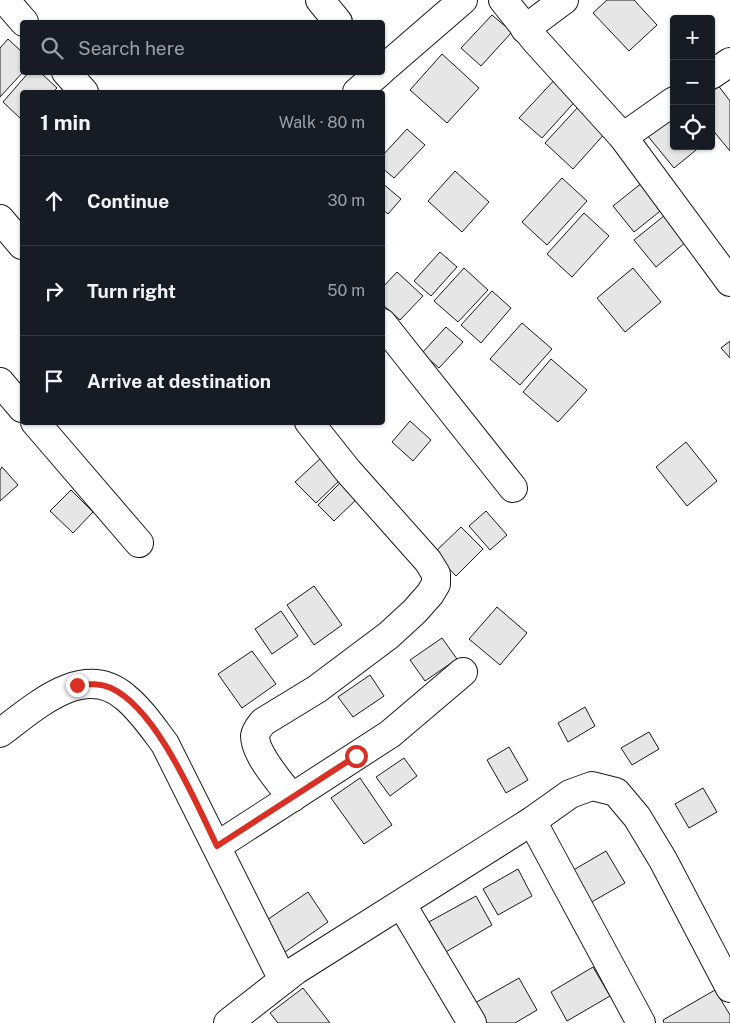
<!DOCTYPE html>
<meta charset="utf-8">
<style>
body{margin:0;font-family:"Public Sans",sans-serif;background:#20242c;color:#f1f3f6}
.controls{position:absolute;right:15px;top:15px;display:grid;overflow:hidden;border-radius:5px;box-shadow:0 1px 4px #0004}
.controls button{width:45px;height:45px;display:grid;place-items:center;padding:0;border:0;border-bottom:1px solid #363941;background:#171b24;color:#f1f3f6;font:25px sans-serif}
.stop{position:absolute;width:15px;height:15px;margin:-11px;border:4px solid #d93025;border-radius:50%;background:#fff}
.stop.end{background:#d93025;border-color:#fff;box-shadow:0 1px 5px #0008}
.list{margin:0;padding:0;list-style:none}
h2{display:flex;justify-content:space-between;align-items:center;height:65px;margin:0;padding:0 20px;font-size:21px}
h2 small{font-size:16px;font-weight:400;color:#9ea1a6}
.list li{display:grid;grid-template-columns:32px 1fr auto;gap:15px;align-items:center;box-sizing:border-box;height:90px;padding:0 20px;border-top:1px solid #363941}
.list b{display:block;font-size:19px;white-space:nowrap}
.list em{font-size:16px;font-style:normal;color:#9ea1a6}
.icon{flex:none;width:28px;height:28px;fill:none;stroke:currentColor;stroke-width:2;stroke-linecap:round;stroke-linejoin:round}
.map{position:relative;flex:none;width:730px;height:1023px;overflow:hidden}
.search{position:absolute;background:#171b24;box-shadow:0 1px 4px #0004;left:20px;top:20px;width:365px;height:55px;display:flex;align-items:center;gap:12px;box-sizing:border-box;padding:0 18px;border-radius:5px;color:#9ea1a6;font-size:19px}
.panel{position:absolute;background:#171b24;box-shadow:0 1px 4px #0004;left:20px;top:90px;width:365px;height:335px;border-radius:5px}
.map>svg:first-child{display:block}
.building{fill:#e6e6e6;stroke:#1a1a1a}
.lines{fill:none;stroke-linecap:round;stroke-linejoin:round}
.street-casing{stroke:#1a1a1a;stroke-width:30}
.street{stroke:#fff;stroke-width:28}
.route{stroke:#d93025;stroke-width:6}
</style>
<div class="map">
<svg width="730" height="1023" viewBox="0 0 730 1023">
<rect width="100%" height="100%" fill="#fff"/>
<g class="building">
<polygon points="607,0 634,0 657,25 629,51 593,13"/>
<polygon points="492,15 512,32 481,66 461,48"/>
<polygon points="8,39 22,52 23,72 0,97 0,48"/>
<polygon points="442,54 479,88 447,123 410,90"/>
<polygon points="29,72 40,72 57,88 53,92 22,92 22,120 3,102"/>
<polygon points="558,76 580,96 542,138 519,118"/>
<polygon points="714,80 730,101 730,151 711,128 711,82"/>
<polygon points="579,106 607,131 573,169 545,143"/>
<polygon points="674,113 674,146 701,146 674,168 647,135"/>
<polygon points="407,129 425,145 394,178 382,168 382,156"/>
<polygon points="455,171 489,202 462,232 428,201"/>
<polygon points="562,178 587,201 547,245 522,222"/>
<polygon points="648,178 669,204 634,232 613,206"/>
<polygon points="382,183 401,199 388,214 382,209"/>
<polygon points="670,211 692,237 656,267 634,240"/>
<polygon points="584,213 609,236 572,277 547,254"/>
<polygon points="440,252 457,267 431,296 414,281"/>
<polygon points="464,268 488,290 458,322 434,301"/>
<polygon points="633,268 661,302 625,332 597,298"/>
<polygon points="397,272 423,296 400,320 382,304 382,288"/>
<polygon points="492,291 511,308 481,343 461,325"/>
<polygon points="522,323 552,349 520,385 490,359"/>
<polygon points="446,327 463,342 439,368 422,353"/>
<polygon points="730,341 730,358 721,348"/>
<polygon points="551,359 587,390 558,422 523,392"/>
<polygon points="410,421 431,440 413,461 392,442"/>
<polygon points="686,442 717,481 687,506 656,467"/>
<polygon points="322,457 342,478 316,503 295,482"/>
<polygon points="2,467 18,485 0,501 0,470"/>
<polygon points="343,480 360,496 334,521 318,505"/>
<polygon points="71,490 93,512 73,533 50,511"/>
<polygon points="486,511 507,535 490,550 469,526"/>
<polygon points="461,527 483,549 456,576 434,553"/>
<polygon points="314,586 342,625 314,645 287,605"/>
<polygon points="497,607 527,633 500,665 469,639"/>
<polygon points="281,611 298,636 272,654 255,629"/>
<polygon points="442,638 457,659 425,681 410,660"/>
<polygon points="252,651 276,684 242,708 218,674"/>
<polygon points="370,675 384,696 353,717 338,697"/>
<polygon points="585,707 595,726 568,742 558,723"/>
<polygon points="649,732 659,749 632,765 621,748"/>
<polygon points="509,747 528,780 506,793 487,760"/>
<polygon points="404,758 417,776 390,796 376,777"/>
<polygon points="360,778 392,825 364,844 331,798"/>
<polygon points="703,788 717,812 689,828 675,804"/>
<polygon points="606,851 625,883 588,904 570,872"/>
<polygon points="518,869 532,896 498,915 483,889"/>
<polygon points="308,892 328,922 285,952 264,922"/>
<polygon points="476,896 492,925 444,953 427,923"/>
<polygon points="593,967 610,996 567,1021 551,992"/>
<polygon points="519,978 537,1010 515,1023 486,1023 475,1003"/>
<polygon points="303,988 330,1023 278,1023 270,1013"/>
<polygon points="715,990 730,1015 730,1023 664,1023 663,1020"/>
</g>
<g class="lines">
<g class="street-casing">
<g id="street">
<polyline points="5,0 24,22"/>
<polyline points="320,0 338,22"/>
<polyline points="503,0 535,40 623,137 674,101"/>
<polyline points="525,29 564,0"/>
<polyline points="382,70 463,0"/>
<polyline points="66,72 84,92"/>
<polyline points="711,75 730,62"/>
<polyline points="357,92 380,72"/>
<polyline points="623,137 730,282"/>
<polyline points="0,219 22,245"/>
<polyline points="382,323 513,488"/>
<polyline points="0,382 22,408"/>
<polyline points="35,422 139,543"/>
<path d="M0,733c34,-25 83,-72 125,-36 16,13 28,31 40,47l118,236"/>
<path d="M292,798c-11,-15 -37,-43 -37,-62 1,-6 4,-9 8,-14l54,-33 72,-54 26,-24 15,-17 6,-10v-10l-8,-13 -80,-90 -39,-49"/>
<polyline points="532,821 641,1023"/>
<polyline points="217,846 390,734 463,672"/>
<polyline points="402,905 472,1023"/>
<polyline points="228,1023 296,970 532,821 570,794 592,786 616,792 637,817 663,860 730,988"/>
</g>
</g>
<use href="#street" class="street"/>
</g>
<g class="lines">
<path class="route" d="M77,685c12,-1 23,-2 34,3 46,21 84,113 106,158l139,-90"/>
</g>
</svg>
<div class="controls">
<button>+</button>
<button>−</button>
<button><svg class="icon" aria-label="locate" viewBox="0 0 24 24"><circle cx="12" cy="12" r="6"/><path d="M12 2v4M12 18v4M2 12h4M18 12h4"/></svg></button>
</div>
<div class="stop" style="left:356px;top:756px"></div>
<div class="stop end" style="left:77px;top:685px"></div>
<div class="search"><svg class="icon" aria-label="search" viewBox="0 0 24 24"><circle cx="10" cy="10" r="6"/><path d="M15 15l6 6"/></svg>Search here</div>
<section class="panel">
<h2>1 min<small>Walk · 80 m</small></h2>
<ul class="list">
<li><svg class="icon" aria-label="ahead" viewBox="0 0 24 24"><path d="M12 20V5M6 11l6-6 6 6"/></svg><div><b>Continue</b></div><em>30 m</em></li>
<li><svg class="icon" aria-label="right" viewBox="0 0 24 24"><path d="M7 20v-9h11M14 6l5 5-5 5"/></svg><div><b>Turn right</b></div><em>50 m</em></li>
<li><svg class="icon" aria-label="arrive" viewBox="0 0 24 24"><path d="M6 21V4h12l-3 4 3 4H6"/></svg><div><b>Arrive at destination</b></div></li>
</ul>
</section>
</div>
